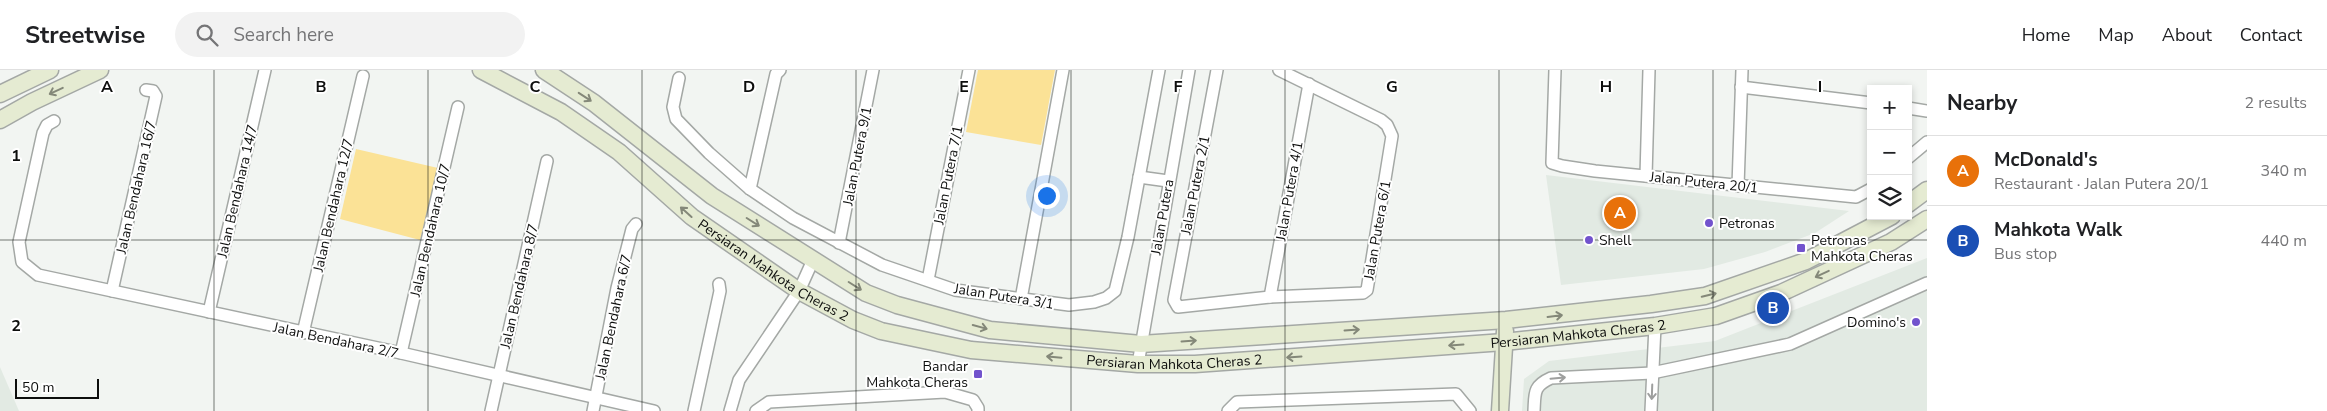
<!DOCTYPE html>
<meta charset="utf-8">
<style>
body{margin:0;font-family:"Nunito Sans",sans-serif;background:#f2f2f2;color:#202124}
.controls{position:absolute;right:15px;top:15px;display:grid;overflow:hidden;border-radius:0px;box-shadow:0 2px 8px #0003}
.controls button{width:45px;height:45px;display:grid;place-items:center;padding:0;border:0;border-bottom:1px solid #e0e0e0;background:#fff;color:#202124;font:25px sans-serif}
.scale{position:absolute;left:15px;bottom:12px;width:84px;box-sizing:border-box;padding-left:5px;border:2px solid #0d0e0d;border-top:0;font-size:14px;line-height:18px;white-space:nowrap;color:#0d0e0d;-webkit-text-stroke:4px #fff;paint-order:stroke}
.you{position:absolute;left:1046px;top:125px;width:18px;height:18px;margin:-12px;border:4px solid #fff;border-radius:50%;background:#1a73e8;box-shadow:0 0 0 8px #1a73e833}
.badge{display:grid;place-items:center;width:32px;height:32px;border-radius:50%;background:#7253cd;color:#fff;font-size:16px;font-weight:700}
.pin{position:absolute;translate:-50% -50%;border:2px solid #fff;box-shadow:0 1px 5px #0006}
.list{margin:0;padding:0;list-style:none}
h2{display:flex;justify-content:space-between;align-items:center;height:65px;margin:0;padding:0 20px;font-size:21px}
h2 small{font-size:16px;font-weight:400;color:#757577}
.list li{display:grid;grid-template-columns:32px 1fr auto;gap:15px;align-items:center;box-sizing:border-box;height:70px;padding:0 20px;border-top:1px solid #e0e0e0}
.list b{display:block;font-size:19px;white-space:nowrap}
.list p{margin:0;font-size:16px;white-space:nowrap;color:#757577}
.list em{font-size:16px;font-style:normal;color:#757577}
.icon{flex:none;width:28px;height:28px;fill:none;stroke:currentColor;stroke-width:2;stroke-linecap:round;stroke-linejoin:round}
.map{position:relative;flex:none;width:1927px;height:341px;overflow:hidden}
header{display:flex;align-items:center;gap:30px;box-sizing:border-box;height:70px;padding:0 25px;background:#fff;border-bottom:1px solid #e0e0e0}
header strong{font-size:24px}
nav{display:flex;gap:28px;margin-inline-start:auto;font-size:18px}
.search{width:350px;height:45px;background:#f2f2f2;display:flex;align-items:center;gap:12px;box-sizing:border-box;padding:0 18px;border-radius:28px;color:#757577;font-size:19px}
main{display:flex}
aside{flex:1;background:#fff}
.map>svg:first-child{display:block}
.built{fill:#e2eae3}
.green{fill:#fbe296}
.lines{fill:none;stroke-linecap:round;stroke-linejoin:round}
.street-casing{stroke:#a4a8a5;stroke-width:14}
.secondary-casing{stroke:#a4a8a5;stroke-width:19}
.street{stroke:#fff;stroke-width:11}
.secondary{stroke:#e5ebd2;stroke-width:16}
.oneway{stroke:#848879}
.oneway2{stroke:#9e9f9e}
.grid{fill:none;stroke:#0d0e0d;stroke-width:1;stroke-opacity:0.55}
.poi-dot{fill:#7253cd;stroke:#fff;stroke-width:2}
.labels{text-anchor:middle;stroke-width:4;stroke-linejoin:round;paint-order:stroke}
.street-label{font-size:14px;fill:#0d0e0d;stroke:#fff}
.poi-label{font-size:14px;fill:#0d0e0d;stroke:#fff;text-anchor:start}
.grid-label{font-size:16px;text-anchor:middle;font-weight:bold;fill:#0d0e0d;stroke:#fff;stroke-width:4;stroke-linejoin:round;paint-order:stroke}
</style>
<header>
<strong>Streetwise</strong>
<div class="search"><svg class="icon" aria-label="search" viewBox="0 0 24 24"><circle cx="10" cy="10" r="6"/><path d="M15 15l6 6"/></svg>Search here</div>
<nav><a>Home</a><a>Map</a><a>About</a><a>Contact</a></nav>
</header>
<main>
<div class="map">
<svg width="1927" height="341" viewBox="0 0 1927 341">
<rect width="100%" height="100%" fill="#f2f5f2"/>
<g class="built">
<polygon points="1546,105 1849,141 1815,163 1765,182 1704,199 1561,215"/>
<polygon points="1927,188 1927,341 1522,341 1524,309 1549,291 1715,271"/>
<polygon points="0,297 19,341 0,341"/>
</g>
<g class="green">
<polygon points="978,0 1055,0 1041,75 966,62"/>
<polygon points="356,79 438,98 420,170 340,149"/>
</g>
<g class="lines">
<g class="street-casing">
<g id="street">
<polyline points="1217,0 1174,230 1178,237 1270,227 1363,223 1367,220 1392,66 1387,55 1381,50 1279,0"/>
<polyline points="1555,0 1552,93 1562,96 1595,101 1856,127 1871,119"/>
<polyline points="679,8 673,37 676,49 709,83 750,119 793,148 882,195 955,220 1069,235 1094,232 1106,228 1115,221 1128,167 1159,0"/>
<polyline points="1741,17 1871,33"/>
<polyline points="1908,38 1927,41"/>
<polyline points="54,51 47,55 43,63 19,172 22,192 38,205 401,283 654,341"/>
<polyline points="1908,88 1927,72"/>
<polyline points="1646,106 1649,0"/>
<polyline points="1139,107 1168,111"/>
<polyline points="1738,116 1742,0"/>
<polyline points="750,119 776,4 780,0"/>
<polyline points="839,173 873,0"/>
<polyline points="928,210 969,0"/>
<polyline points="112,221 156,26 153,21 146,20"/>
<polyline points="1270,227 1309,14"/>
<polyline points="1021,229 1063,0"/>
<polyline points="209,242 265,0"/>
<polyline points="303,263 363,6"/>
<polyline points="401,283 458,37"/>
<polyline points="1138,294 1189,0"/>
<polyline points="491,341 547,91"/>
<polyline points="593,341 617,218 632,159 636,154"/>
<polyline points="694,341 720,221 719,214"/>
<polyline points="730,341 739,310 799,221 813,190"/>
<polyline points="756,341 769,332 945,322 973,330 978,338 978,341"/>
<polyline points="1228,341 1237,332 1456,324 1470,341"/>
<path d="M1534,341c1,-18 -1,-25 17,-33l101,-5 138,-29 137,-61"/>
<polyline points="1651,341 1655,256"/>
</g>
</g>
<g class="secondary-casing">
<g id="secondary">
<path id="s1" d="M481,0l80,42 58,40 73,65 107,74 54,29 28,11 90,19 167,14h57l309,-22 151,-16 61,-10 65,-23 110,-51 36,-23"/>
<polyline points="544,0 594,33 712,126 866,223 897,235 990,260 1141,274 1506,250 1651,234 1705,226 1806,191 1892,146"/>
<polyline points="0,24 50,0"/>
<polyline points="0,50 32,32 100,0"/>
<polyline points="1908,134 1927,120"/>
<polyline points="1500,341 1505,261"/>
</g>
</g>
<use href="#street" class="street"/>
<use href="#secondary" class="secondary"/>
</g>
<defs><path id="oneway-shaft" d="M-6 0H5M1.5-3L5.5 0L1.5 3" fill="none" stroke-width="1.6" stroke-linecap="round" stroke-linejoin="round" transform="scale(1.25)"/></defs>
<g class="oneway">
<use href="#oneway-shaft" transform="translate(56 21) rotate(155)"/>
<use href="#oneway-shaft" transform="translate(585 27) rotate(33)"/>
<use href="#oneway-shaft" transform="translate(686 142) rotate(-138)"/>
<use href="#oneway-shaft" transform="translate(753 152) rotate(32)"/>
<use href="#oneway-shaft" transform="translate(1822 204) rotate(155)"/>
<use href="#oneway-shaft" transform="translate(855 216) rotate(32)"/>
<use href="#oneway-shaft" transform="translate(1709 225) rotate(-14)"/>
<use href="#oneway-shaft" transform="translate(1555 246) rotate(-7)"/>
<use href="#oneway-shaft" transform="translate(980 257) rotate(15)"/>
<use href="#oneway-shaft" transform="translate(1352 260) rotate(-4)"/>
<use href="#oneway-shaft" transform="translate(1189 271) rotate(-4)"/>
<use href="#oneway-shaft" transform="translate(1456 275) rotate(176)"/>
<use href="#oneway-shaft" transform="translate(1054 287) rotate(-175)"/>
<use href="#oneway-shaft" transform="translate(1294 287) rotate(176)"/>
</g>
<g class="oneway2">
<use href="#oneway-shaft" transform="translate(1558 308) rotate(-5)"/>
<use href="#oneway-shaft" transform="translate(1652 322) rotate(92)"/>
</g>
<path class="grid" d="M214,0v341M428,0v341M642,0v341M856,0v341M1071,0v341M1285,0v341M1499,0v341M1713,0v341M0,170h1927"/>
<g class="poi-dot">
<circle cx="1709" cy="153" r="5"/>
<circle cx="1589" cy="170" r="5"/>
<rect x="1796" y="173" width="10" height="10" rx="2.5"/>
<circle cx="1916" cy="252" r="5"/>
<rect x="973" y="299" width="10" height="10" rx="2.5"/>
</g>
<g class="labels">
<g class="street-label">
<text transform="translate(857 86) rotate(-79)" y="5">Jalan Putera 9/1</text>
<text transform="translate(948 105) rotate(-79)" y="5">Jalan Putera 7/1</text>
<text transform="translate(1704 112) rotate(6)" y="5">Jalan Putera 20/1</text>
<text transform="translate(1195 115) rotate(-79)" y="5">Jalan Putera 2/1</text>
<text transform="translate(136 117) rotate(-77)" y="5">Jalan Bendahara 16/7</text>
<text transform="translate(237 121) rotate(-77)" y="5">Jalan Bendahara 14/7</text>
<text transform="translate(1289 121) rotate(-80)" y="5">Jalan Putera 4/1</text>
<text transform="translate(333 135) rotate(-77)" y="5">Jalan Bendahara 12/7</text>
<text transform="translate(1162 147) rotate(-80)" y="5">Jalan Putera</text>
<text transform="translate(430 160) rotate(-77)" y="5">Jalan Bendahara 10/7</text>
<text transform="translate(1377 160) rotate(-80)" y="5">Jalan Putera 6/1</text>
<text dy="5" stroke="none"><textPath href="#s1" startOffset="356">Persiaran Mahkota Cheras 2</textPath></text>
<text transform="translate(519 216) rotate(-77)" y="5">Jalan Bendahara 8/7</text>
<text transform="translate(1004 226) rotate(9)" y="5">Jalan Putera 3/1</text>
<text transform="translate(613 247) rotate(-78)" y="5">Jalan Bendahara 6/7</text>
<text dy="5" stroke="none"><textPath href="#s1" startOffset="1181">Persiaran Mahkota Cheras 2</textPath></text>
<text transform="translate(336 270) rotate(12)" y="5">Jalan Bendahara 2/7</text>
<text dy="5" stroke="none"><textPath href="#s1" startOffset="776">Persiaran Mahkota Cheras 2</textPath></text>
</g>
<g class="poi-label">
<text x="1719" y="158">Petronas</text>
<text x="1599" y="175">Shell</text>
<text x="1811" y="175">Petronas<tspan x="1811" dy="16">Mahkota Cheras</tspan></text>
<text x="1906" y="257" text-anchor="end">Domino's</text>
<text x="968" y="301" text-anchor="end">Bandar<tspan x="968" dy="16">Mahkota Cheras</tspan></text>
</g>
</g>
<g class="grid-label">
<text x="107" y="22">A</text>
<text x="321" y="22">B</text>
<text x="535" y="22">C</text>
<text x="749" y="22">D</text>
<text x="964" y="22">E</text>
<text x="1178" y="22">F</text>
<text x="1392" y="22">G</text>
<text x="1606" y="22">H</text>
<text x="1820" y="22">I</text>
<text x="16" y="91">1</text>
<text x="16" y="261">2</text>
</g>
</svg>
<div class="controls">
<button>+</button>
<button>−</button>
<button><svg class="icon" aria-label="layers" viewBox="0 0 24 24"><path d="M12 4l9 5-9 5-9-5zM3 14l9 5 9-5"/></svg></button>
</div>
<div class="scale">50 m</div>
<div class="you"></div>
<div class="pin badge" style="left:1620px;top:143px;background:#e8710a">A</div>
<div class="pin badge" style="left:1773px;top:238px;background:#1a4fb4">B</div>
</div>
<aside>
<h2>Nearby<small>2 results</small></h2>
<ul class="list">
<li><span class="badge" style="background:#e8710a">A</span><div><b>McDonald's</b><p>Restaurant · Jalan Putera 20/1</p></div><em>340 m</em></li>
<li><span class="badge" style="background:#1a4fb4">B</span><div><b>Mahkota Walk</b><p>Bus stop</p></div><em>440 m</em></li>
</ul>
</aside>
</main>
